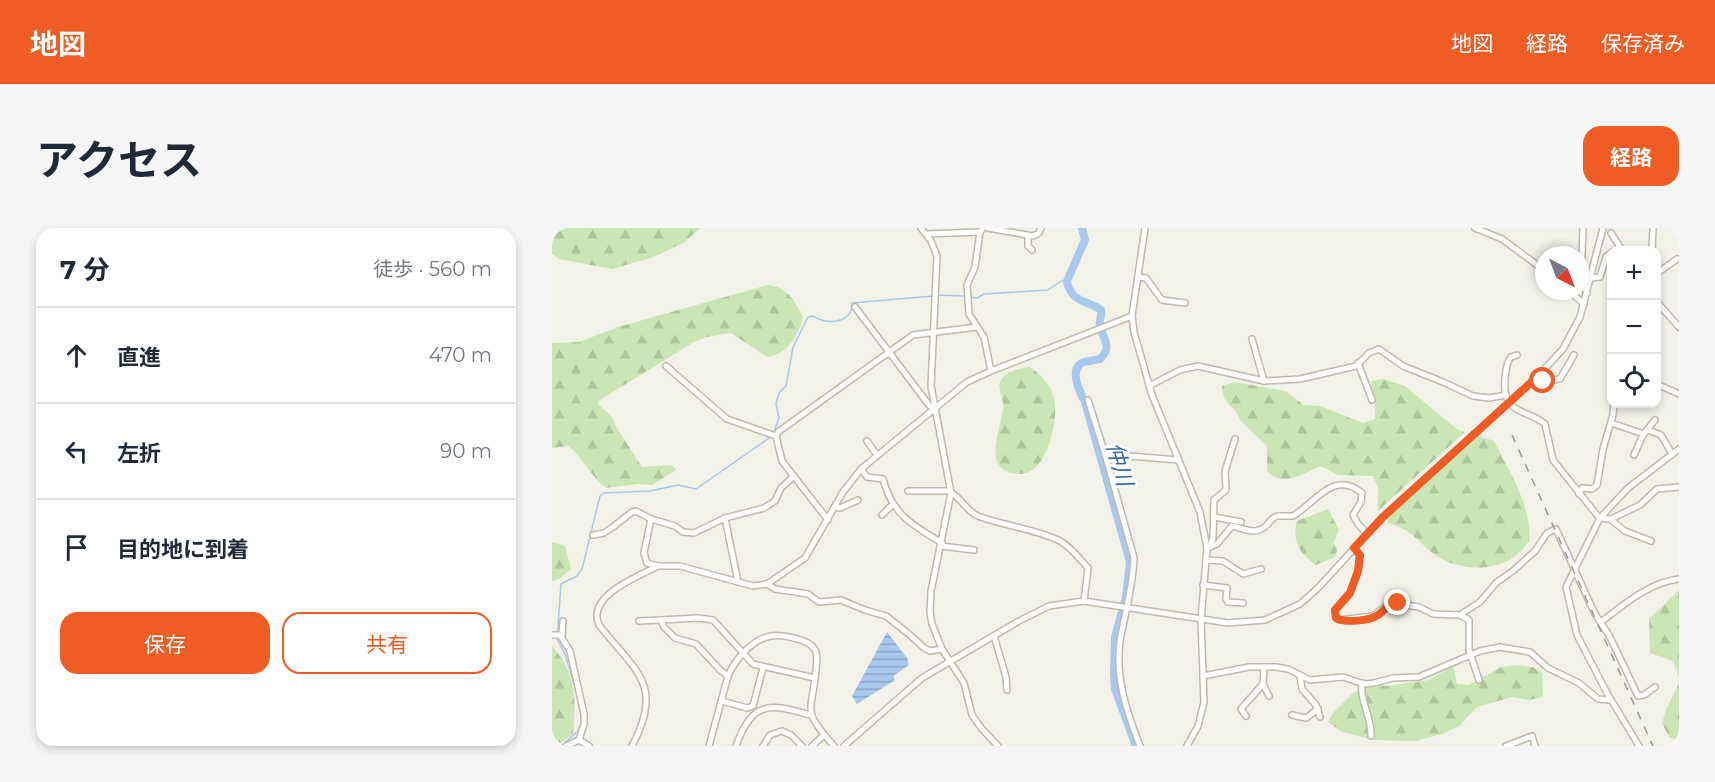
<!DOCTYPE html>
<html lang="ja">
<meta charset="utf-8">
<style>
body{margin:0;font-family:Montserrat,"Noto Sans JP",sans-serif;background:#f6f6f7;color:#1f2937}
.controls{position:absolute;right:18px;top:18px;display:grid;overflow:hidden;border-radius:12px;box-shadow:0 3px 9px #0003}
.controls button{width:54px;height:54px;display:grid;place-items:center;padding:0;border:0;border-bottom:2px solid #e0e1e3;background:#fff;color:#1f2937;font:30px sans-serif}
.compass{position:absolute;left:983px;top:18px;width:54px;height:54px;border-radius:50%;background:#fff;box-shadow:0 3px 9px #0003;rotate:138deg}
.stop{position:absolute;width:18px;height:18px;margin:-14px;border:4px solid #ef5c24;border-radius:50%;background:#fff}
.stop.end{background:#ef5c24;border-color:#fff;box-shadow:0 2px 6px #0008}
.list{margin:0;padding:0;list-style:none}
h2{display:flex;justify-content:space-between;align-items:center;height:78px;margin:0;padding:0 24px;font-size:26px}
h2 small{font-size:20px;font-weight:400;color:#747a83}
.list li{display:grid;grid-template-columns:39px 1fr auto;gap:18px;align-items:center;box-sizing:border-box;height:96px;padding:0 24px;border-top:2px solid #e0e1e3}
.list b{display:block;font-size:22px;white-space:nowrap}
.list em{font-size:20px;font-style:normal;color:#747a83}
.actions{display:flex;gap:12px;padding:18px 24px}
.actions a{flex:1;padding:14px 0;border:2px solid #ef5c24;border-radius:18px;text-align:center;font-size:21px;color:#ef5c24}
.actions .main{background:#ef5c24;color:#fff}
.icon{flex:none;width:33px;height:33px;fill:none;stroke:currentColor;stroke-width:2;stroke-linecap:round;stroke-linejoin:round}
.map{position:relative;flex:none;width:1127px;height:518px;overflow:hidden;border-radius:18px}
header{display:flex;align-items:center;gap:36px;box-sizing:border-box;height:84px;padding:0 30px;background:#ef5c24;color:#fff}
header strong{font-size:28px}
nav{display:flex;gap:33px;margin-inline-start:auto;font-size:21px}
.intro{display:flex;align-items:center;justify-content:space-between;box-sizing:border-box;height:144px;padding:0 36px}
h1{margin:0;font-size:42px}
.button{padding:15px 27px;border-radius:18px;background:#ef5c24;color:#fff;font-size:21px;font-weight:700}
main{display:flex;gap:36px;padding:0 36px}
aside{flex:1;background:#fff;border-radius:18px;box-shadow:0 3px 9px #0003}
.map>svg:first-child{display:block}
.forest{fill:url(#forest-firs)}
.water{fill:url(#water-rules)}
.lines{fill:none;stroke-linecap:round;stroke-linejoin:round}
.stream{stroke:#a8c8ed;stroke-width:1.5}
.river{stroke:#a8c8ed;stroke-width:8}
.minor-casing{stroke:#bfbaac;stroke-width:8}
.minor{stroke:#fff;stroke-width:5}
.rail{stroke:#979797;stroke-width:1.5;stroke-dasharray:8 8;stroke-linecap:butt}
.route{stroke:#ef5c24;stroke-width:8}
.labels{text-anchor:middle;stroke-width:6;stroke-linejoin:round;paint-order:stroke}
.water-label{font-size:22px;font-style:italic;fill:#356cae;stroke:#fff}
</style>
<header>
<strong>地図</strong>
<nav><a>地図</a><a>経路</a><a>保存済み</a></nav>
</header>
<div class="intro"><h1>アクセス</h1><a class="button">経路</a></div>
<main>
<aside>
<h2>7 分<small>徒歩 · 560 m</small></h2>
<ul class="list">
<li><svg class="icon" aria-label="ahead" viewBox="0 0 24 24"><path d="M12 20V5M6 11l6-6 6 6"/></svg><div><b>直進</b></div><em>470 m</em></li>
<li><svg class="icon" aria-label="left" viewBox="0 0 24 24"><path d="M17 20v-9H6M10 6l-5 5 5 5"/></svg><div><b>左折</b></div><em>90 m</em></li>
<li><svg class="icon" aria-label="arrive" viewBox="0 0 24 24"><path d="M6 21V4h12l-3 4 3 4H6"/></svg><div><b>目的地に到着</b></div></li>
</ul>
<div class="actions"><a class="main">保存</a><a>共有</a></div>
</aside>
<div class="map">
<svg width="1127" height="518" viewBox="0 0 1127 518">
<defs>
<pattern id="forest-firs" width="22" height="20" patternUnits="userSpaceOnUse" patternTransform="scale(1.5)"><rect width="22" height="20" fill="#c9e6b4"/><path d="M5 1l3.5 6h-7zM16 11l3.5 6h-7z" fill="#aec69b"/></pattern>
<pattern id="water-rules" width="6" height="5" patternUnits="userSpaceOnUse" patternTransform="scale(1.5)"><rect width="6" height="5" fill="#a8c8ed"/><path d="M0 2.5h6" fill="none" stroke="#8ba4c1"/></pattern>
</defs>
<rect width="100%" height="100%" fill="#f3f2e9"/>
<g class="forest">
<polygon points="0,0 149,0 131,15 102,29 60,41 7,31 0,26"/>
<path d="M216,57c19,2 27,16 35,32 -5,19 -15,37 -36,40l-36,-24 -24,4 -13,5 -94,58 -2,4 14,13 3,8 27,42 30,-2 4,5 -24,15 -14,-1 -32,4c-16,-12 -22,-30 -38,-42l-16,2v-105l27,-1 39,-15z"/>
<path d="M477,139c12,7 22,18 25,32 5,20 -7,77 -35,75 -40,-2 -17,-45 -16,-67 1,-9 -7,-19 -2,-27 7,-10 18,-11 28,-13z"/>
<path d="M831,151l22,7 53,44 7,2 -87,79v-23l-5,-12 -35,-1 -17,-9c-20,8 -35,21 -54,6v-26l-27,-26c-5,-16 -17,-13 -18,-34l12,-4 51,9 19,14 16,1 43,17 12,-4v-18l-4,-20z"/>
<path d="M927,208l15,5c17,34 35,60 36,99 -5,6 -10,13 -16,17 -23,16 -59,13 -80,-3 -18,-14 -23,-25 -46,-31v-4l6,-7z"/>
<path d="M776,281l11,21 -6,13 4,7 -2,7 -19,8c-17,-12 -24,-23 -19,-44z"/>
<polygon points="0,314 13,318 19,341 7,351 0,353"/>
<polygon points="1126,363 1127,363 1127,449 1121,433 1098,425 1097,391"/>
<path d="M0,418c25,28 24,52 21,88l-17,12h-4z"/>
<polygon points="965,437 980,439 990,444 991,469 976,472 960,469 925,479 907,498 890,506 863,513 822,512 790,504 776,494 781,485 802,464 820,457 835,458 877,452 901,438 905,456 917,457 949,439"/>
<polygon points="1127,455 1127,514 1117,509 1110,495 1114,482"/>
</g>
<polygon class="water" points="335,404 355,430 357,437 341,448 343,452 305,476 300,468"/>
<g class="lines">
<g class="stream">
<polyline points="385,67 413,68"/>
<polyline points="418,69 425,70 432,66 496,62 509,53 515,53"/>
<path d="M222,204l5,-14 -3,-15 3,-10 7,-7 7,-39 15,-30 5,-1c12,9 40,8 39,-13l81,-7"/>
<polyline points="9,518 26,503 30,493 25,466 13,426 5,411 9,356 25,348 30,341 48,268 52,265 98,263 126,257 144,261 220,208"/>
</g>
<path class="river" d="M530,0l3,12 -18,41c3,21 20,19 34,29 1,5 -2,10 -1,16 3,13 13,21 0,33 -6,2 -16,1 -20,5 -10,9 0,28 5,38l45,160 -4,35 -11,40 -1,37 1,15 21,57"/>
<g class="minor-casing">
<g id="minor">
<polyline points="369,0 379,13 385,28 379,158 399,265 379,363 378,384 380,396 390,421 412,455 420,487 430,501 446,518"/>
<polyline points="431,0 428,4 423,39 415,57 417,86 432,109 439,143"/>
<polyline points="436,0 481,8 487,5 489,0"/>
<polyline points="593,0 580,88 582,104 600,167 648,284 655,320 649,392 652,474 646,498 635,518"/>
<polyline points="923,0 950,11 992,42"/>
<polyline points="1031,0 1029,52 1035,65"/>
<polyline points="1059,5 1068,19"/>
<polyline points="374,6 428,4"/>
<polyline points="476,8 476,18 480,22"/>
<polyline points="1100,22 1101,0"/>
<polyline points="1104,46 1125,31"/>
<polyline points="586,49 594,50 610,72 633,75"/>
<polyline points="1039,50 1048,49 1054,29 1060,24"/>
<polyline points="1017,63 1032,76"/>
<polyline points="1104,73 1127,99"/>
<polyline points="303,79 377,177 382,181"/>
<polyline points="700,111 712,153"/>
<path d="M965,127l-6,2c-5,6 -5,14 -6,22 -3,37 21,29 40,45l8,36 44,55 3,3 10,1 15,12 26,10"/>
<polyline points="806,135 820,172"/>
<polyline points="114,138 175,191 224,208"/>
<polyline points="984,150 991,153 1008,151 1022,127"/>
<polyline points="597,158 628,142 646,138 712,153 748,151 804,138 817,125 827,121 851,138 891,154 921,168 937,170 954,167"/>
<polyline points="1109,158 1127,166"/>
<path d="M536,172l17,54 29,104c-1,28 -9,55 -14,83 -5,37 7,71 20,105"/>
<polyline points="1059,195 1092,206"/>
<polyline points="1096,202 1109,207 1120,226"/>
<polyline points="315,213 325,227"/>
<polyline points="553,226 626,232"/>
<polyline points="1082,227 1091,207 1103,192"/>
<path d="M309,241l6,8 16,2c9,35 29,46 59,64"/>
<polyline points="356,263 398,263"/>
<path d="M399,265c11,5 15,18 27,23 26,10 54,12 80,24 11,5 22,19 30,28l-4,33"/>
<polyline points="1027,266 1030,260 1040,261 1045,257 1051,221 1061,187 1062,176"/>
<polyline points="283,279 288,280 306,272"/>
<polyline points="330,287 341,276"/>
<polyline points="662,289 689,294"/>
<polyline points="173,290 186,354"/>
<polyline points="99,291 123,298 131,304 142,305 173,290 212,280 223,273 229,260 242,248"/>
<polyline points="1059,291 1088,277 1105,261 1127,259"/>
<polyline points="276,292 230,233 224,208 226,204 361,107 425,99"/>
<polyline points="41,307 52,305 61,299 80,284 84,283 99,291 92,325 95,335 106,338 128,338 201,358 215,356 253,330 291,264 309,241 415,154 439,143 580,88"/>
<polyline points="389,318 422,322"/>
<polyline points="658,319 661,310 662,272 674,262 673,243 683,211"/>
<path d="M655,320l10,-4 15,-18c12,2 22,10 34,0 4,-4 5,-8 11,-10h16c22,-13 41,-47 69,-23l-1,9 -8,13 5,9 9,10"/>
<polyline points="802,320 808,327 806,343 798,365 783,382 784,390 787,392 821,388 834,378 846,376 867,379 881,386 908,387 928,374 944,355 962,342 983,323 995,305 1004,301 1043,386 1057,407 1086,468 1092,467 1103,459"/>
<polyline points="654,332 671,333 691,346 709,341"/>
<polyline points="215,356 223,361 256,366 267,374 289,372 313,382 334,388 358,407 372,420 378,423 390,421"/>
<polyline points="651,357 675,360 674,371 676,374 691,375"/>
<polyline points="908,387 917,392 917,422 927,452"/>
<polyline points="87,393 109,392"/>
<path d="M1049,394c22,-17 49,-40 78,-43"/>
<polyline points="0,407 8,407 18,423 32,486 32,496 27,512 14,518"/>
<polyline points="10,408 11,393"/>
<polyline points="442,408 454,449 455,462"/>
<polyline points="176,448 168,442 144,416 123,410 112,399 109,392 146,390 161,392 201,436 263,450"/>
<polyline points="651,448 697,439 724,439 736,441 758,452 791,449 812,456 822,455 841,450 867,449 928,423 948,419 978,424 996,440 1027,455 1046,471 1059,472"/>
<polyline points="748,448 750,461 764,477 768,489"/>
<path d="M810,455c-3,16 10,35 9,53"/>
<polyline points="711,456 717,468"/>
<polyline points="170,473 195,480 201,478 211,440"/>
<polyline points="740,487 754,490 766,481"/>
<polyline points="694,488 689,481 711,456 712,439"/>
<polyline points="27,512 37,518"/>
<path d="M80,518c33,-62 3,-75 -33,-121 -13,-29 38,-48 59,-59"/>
<path d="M157,518l19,-70c7,-16 24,-37 43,-40 9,-2 18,1 27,3 8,3 15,5 18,13 2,6 0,13 0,19 -5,44 -14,39 18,75"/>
<path d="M184,518c16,-44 32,-44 74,-31"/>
<polyline points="211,518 218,507 230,503 239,507 250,518"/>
<polyline points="260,518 272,507"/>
<polyline points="292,518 370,450 467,393 497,378 532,373 676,395 713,392 748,376 766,360 831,289 986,148 1011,121 1028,89 1051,0"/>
<polyline points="954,518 980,508 983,518"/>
<polyline points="1087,518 1055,465 1025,407 1014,359 1048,290 1076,260 1127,221"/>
</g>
</g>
<use href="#minor" class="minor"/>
<polyline class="rail" points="960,207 1101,518"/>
</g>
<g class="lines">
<path class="route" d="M846,375c-11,1 -12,6 -20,12 -9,6 -33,8 -42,3l-1,-8 15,-17 8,-22 2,-16 -6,-7 29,-31 153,-139 7,3"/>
</g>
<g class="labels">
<g class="water-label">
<text transform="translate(568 236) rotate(74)" y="8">仲川</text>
</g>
</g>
</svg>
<div class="controls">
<button>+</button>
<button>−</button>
<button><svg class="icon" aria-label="locate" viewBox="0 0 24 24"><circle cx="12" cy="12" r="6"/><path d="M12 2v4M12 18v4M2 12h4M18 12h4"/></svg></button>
</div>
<svg class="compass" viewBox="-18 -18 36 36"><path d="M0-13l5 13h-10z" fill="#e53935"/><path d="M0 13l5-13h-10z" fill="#747a83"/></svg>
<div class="stop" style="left:991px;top:153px"></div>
<div class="stop end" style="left:846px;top:375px"></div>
</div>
</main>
